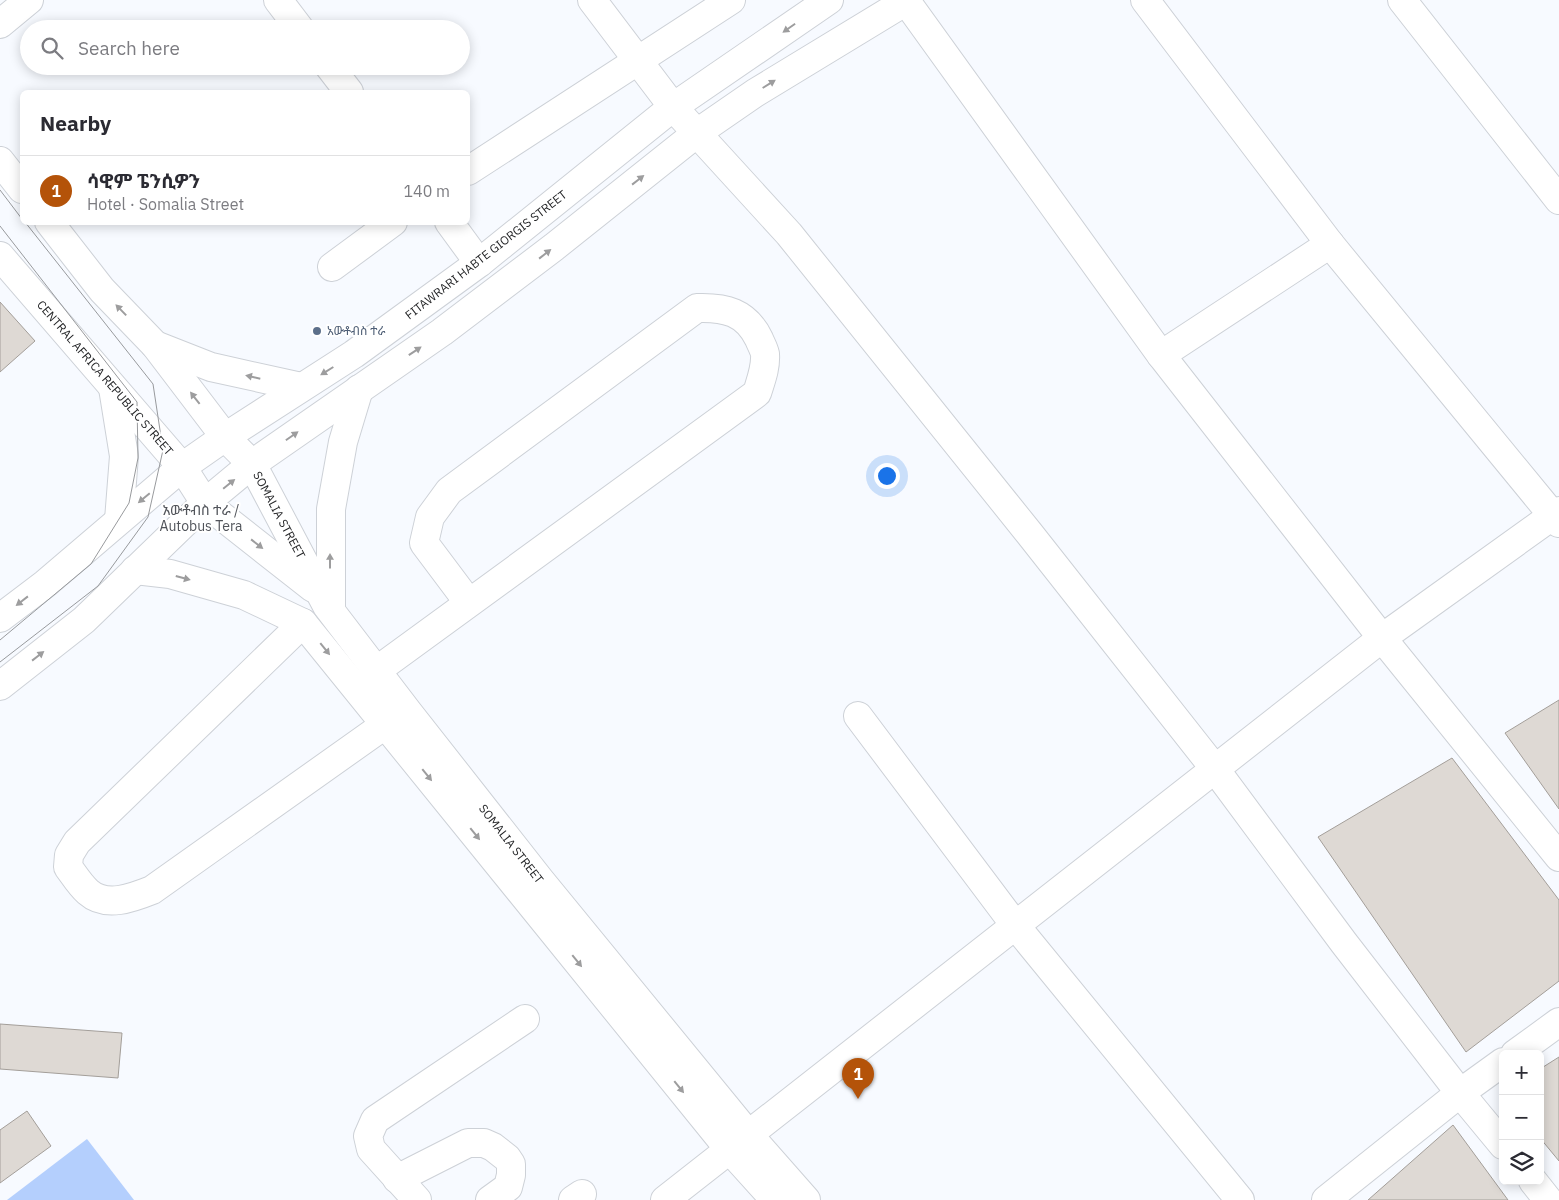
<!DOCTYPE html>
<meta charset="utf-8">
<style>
body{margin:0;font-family:"IBM Plex Sans","Noto Sans Ethiopic",sans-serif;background:#f2f2f3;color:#2b2b33}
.controls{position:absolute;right:15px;bottom:15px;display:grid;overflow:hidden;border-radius:8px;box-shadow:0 2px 12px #0003}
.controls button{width:45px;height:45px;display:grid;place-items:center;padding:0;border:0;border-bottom:1px solid #e1e1e2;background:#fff;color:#2b2b33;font:25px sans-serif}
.you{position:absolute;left:886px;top:475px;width:18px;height:18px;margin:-12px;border:4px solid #fff;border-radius:50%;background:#1a73e8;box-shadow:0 0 0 8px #1a73e833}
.badge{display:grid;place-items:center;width:32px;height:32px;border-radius:50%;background:#b45309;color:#fff;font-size:16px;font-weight:700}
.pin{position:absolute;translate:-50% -41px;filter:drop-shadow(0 1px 2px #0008)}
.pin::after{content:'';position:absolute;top:26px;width:18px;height:15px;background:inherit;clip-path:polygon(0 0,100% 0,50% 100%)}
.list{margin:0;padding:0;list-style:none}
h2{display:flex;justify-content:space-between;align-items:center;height:65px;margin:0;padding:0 20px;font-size:21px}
h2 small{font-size:16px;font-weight:400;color:#7c7c81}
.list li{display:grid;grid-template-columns:32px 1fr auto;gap:15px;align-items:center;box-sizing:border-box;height:70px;padding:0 20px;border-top:1px solid #e1e1e2}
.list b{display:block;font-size:19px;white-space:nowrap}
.list p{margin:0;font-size:16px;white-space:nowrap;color:#7c7c81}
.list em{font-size:16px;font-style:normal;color:#7c7c81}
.icon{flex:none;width:28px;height:28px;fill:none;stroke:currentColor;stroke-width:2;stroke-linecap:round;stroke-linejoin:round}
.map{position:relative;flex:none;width:1559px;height:1200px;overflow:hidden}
.search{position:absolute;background:#fff;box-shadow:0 2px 12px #0003;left:20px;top:20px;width:450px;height:55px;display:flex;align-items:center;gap:12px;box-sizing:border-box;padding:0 18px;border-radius:28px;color:#7c7c81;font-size:19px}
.panel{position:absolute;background:#fff;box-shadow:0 2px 12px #0003;left:20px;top:90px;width:450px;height:135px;border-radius:8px}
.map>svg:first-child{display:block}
.pitch{fill:#b4cffd}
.building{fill:#ded9d4;stroke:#a39e99}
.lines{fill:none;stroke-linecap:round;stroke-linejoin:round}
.minor-casing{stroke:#cdd1d7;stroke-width:30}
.major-casing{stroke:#cdd1d7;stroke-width:30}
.minor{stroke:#fff;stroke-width:28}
.major{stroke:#fff;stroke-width:28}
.tram{stroke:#989a9d;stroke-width:1}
.oneway{fill:#9d9d9e}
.service-dot{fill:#5c6f8a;stroke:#fff;stroke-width:2}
.labels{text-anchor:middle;stroke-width:4;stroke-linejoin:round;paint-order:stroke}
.street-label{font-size:12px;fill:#252628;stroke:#fff}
.service-label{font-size:12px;fill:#4e5e75;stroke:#fff;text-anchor:start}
.neighbourhood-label{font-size:14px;fill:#51545a;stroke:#fff}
</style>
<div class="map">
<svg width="1559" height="1200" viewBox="0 0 1559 1200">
<rect width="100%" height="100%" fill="#f7faff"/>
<polygon class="pitch" points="87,1139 134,1200 7,1200"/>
<g class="building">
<polygon points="0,302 35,341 0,372"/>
<polygon points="1559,700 1559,809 1505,733"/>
<polygon points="1452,758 1559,900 1559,981 1466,1052 1318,837"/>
<polygon points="0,1024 122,1033 118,1078 0,1069"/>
<polygon points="1559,1057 1559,1161 1540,1138 1540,1069"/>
<polygon points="27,1111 51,1146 0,1183 0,1130"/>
<polygon points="1453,1125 1508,1200 1368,1200"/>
</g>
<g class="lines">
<g class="minor-casing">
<g id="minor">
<polyline points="278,0 300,29"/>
<polyline points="592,0 673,107 789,234 1029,533 1215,769 1344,943 1460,1093 1503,1145"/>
<polyline points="1145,0 1330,244 1559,523"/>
<polyline points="1402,0 1559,200"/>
<polyline points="906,1 1161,355 1382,638 1559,857"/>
<polyline points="0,24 29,0"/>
<polyline points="329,66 349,92"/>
<polyline points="468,171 731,0"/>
<polyline points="449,222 479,263"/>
<polyline points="332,267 393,222"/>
<polyline points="1161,355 1330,244"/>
<path d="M303,623l-226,219 -8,13 -1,12c6,8 12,18 20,25 18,16 44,6 64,-2l234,-166"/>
<path d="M376,671l381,-278c4,-13 9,-25 8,-39 -1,-5 -4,-10 -6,-15 -13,-27 -34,-32 -62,-31l-248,183 -19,26 -6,26 45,60"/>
<polyline points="858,716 1015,925 1240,1200"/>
<polyline points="1515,1054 1559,1022"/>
<polyline points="397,1179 468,1143 484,1143 493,1147 507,1158 511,1164 511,1175 508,1187 490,1200"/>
<polyline points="1533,1181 1548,1200"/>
<polyline points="417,1200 371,1149 368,1136 375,1120 525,1019"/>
<polyline points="573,1200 582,1194"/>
<polyline points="665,1200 1382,638 1559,511"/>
<polyline points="1326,1200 1460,1093 1503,1062"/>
</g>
</g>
<g class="major-casing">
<g id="major">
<polyline points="0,161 22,189"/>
<polyline points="49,222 102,290 155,345 225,437 252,464 327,606 408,712 540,880 748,1134 806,1200"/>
<polyline points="0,256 182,467 205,503 313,588"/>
<polyline points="155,345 211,367 301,387"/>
<polyline points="113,388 124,456 119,520"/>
<polyline points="135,570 170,574 244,595 303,623 729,1149 775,1200"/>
<polyline points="331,609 331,509 343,442 359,389"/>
<polyline points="0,618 45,584 182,467 225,437 354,354 479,263 673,107 829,0"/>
<polyline points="0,686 84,620 205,503 252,464 442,332 554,247 697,133 755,93 908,0"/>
</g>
</g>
<use href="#minor" class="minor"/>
<use href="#major" class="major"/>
<g class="tram">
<polyline points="0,190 22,219"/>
<polyline points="0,226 137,402 138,458 129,503 91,564 0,640"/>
<polyline points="0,662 98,586 148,517 163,450 153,384 25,222"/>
</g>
</g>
<defs><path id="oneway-solid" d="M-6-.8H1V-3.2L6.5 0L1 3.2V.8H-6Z" transform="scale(1.25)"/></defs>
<g class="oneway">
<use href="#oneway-solid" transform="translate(789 28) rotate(145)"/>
<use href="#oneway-solid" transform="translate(769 84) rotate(-32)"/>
<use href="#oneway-solid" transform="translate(638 180) rotate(-38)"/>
<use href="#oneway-solid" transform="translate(545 254) rotate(-38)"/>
<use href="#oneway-solid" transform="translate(121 310) rotate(-134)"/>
<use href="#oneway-solid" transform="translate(415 351) rotate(-34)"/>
<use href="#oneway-solid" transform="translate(327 371) rotate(148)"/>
<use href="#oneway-solid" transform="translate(253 377) rotate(-167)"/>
<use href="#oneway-solid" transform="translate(195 398) rotate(-128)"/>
<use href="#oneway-solid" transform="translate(292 436) rotate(-35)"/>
<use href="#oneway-solid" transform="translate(229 484) rotate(-39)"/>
<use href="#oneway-solid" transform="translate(144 498) rotate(140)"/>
<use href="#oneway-solid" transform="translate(257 544) rotate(38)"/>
<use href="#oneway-solid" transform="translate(330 561) rotate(-90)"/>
<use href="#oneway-solid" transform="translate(183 578) rotate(15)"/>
<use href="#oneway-solid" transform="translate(22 601) rotate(142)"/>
<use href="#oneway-solid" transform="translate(325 649) rotate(51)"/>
<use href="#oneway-solid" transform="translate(38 656) rotate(-38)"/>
<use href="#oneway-solid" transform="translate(427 775) rotate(51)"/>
<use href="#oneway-solid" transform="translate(475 834) rotate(51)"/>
<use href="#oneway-solid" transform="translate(577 961) rotate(51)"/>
<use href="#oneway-solid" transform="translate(679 1087) rotate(51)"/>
</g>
<circle class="service-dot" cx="317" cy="331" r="5"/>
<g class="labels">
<g class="street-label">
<text transform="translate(486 255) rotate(-38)" y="4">FITAWRARI HABTE GIORGIS STREET</text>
<text transform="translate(105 378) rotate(49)" y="4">CENTRAL AFRICA REPUBLIC STREET</text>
<text transform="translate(279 515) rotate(62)" y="4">SOMALIA STREET</text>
<text transform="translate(511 844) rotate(52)" y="4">SOMALIA STREET</text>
</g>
<g class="service-label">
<text x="327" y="335">አውቶብስ ተራ</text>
</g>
<g class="neighbourhood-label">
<text x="201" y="515">አውቶብስ ተራ /<tspan x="201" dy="16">Autobus Tera</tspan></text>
</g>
</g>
</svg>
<div class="controls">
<button>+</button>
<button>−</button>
<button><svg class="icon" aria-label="layers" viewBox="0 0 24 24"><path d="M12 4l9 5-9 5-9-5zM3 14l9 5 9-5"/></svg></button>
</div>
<div class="you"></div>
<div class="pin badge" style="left:858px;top:1099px">1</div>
<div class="search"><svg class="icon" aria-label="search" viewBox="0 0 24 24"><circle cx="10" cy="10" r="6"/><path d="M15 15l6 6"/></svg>Search here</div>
<section class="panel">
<h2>Nearby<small></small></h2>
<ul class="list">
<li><span class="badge">1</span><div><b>ሳዊም ፔንሲዎን</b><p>Hotel · Somalia Street</p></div><em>140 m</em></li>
</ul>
</section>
</div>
